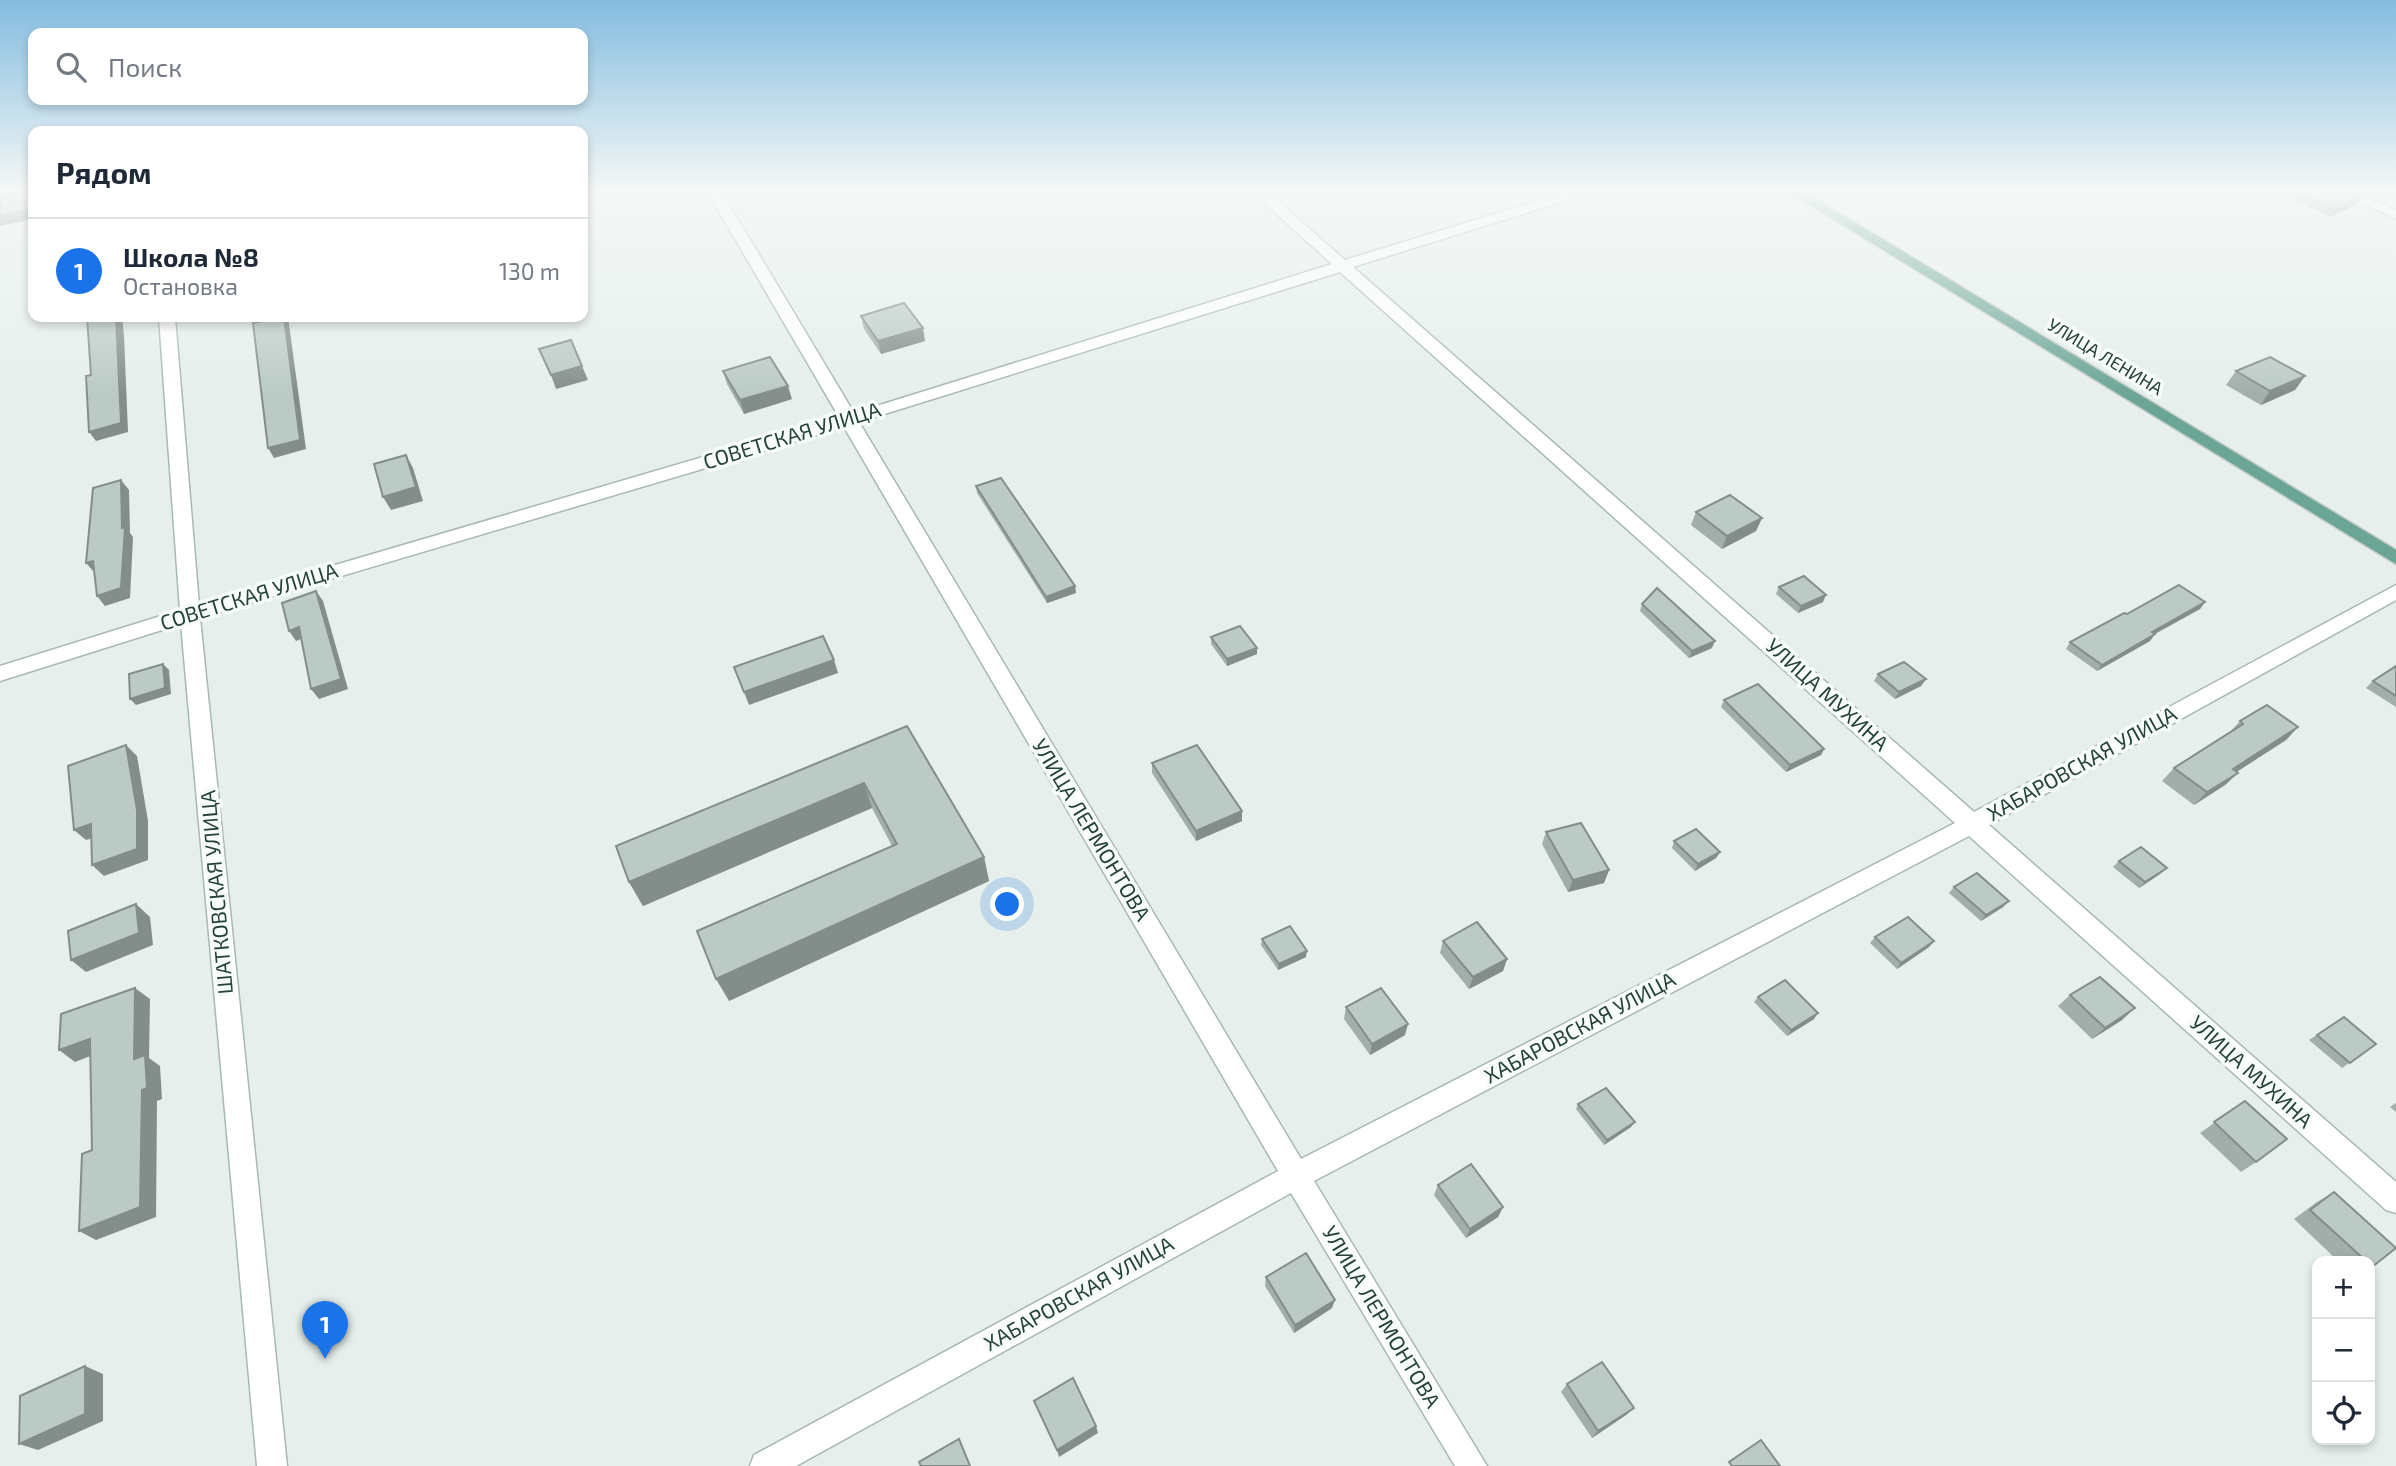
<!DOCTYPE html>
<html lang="ru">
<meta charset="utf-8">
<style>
body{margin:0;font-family:"Exo 2",sans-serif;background:#f2f2f3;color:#1f2937}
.controls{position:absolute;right:21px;bottom:21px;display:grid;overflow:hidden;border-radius:14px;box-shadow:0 4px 10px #0003}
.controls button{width:63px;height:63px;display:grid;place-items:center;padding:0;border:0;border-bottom:2px solid #e0e1e3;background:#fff;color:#1f2937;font:35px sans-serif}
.you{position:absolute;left:1008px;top:905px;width:24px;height:24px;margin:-18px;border:5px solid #fff;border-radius:50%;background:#1a73e8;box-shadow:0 0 0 10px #1a73e833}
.badge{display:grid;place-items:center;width:46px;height:46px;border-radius:50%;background:#1a73e8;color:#fff;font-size:23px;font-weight:700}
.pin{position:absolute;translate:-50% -58px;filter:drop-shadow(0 2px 4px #0008)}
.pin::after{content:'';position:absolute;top:37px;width:24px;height:21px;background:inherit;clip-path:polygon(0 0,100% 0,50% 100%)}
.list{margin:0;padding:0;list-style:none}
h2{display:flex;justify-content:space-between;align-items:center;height:91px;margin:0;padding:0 28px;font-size:30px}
h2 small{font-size:23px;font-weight:400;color:#747a83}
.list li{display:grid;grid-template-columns:46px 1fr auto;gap:21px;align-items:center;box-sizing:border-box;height:105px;padding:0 28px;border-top:2px solid #e0e1e3}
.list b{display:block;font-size:26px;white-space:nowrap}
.list p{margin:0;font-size:23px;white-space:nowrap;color:#747a83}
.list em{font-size:23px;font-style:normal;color:#747a83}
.icon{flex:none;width:38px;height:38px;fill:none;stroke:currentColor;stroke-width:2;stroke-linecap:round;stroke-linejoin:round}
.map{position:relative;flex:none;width:2396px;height:1466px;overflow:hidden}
.search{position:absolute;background:#fff;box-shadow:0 4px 10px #0003;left:28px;top:28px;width:560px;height:77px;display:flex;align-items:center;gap:18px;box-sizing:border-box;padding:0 24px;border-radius:14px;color:#747a83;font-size:26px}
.panel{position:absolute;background:#fff;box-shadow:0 4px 10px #0003;left:28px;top:126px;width:560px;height:196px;border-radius:14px}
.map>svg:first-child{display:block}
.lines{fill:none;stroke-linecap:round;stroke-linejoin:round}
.minor-casing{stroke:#a8b8b2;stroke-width:3}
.major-casing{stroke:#c2cac8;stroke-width:3}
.minor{fill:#fff;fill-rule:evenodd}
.major{fill:#6aa596;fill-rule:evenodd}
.wall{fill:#a1aea9}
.shaded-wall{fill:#838d89}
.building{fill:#bbcac4;stroke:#838d89;stroke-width:2}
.labels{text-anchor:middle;stroke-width:7;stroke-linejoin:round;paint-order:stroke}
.far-street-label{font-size:18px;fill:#24423a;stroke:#f7fbf9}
.street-label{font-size:21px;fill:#24423a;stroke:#f7fbf9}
</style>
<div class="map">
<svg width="2396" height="1466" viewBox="0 0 2396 1466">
<rect width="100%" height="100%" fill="#e6efeb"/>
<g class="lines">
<g class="minor-casing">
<g id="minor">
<path d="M707,191h14l133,222 478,-149 -81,-73h15l79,69 224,-69h20l-2,3 -234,73 621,545 422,-227v15l-407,225 407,357v31l-10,-3 -417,-374 -655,345 173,285h-32l-164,-273 -495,273h-46l4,-11 524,-284 -434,-744 -644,191 87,848h-30l-76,-842 -181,57v-15l180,-56 -21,-293h16l24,288 640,-188zM1340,272l615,551 -654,336 -442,-737z"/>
<polygon points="2336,191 2353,191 2396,210 2396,219"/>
</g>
</g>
<g class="major-casing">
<polygon id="major" points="1787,191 1803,191 2396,550 2396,564"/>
</g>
<use href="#minor" class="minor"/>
<use href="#major" class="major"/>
</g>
<g class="wall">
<polygon points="2276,191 2347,191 2362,197 2357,204 2330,217"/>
<polygon points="2358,191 2385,191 2372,197"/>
<polygon points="861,316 925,341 881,354 864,329"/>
<polygon points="723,371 792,399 744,414 727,384"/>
<polygon points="2236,371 2305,376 2295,390 2261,405 2226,385"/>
<polygon points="976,486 1075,586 1076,593 1047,603 977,493"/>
<polygon points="1696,512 1762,518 1756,531 1722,549 1691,525"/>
<polygon points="1779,587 1823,602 1798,613 1776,594"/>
<polygon points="2205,602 2200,609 2155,634 2150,641 2097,671 2066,649 2070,642 2127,614"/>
<polygon points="1642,604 1712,648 1689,658 1640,611"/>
<polygon points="1211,637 1257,648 1257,654 1227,666 1211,644"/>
<polygon points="2396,666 2396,707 2366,688 2373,681"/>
<polygon points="1878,674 1926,679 1921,686 1895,699 1874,681"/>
<polygon points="1724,700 1824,749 1821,755 1786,772 1721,707"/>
<polygon points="2240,721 2298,727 2286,740 2236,772 2238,773 2225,785 2194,805 2162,781 2174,768 2229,733"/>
<polygon points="907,726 984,857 989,881 729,1001 892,846 872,808 643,906 629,882"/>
<polygon points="1152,763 1242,821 1196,841 1152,773"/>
<polygon points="1546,832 1609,870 1604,883 1568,892 1542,844"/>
<polygon points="1674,841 1720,852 1716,858 1695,871 1672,848"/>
<polygon points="2119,861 2160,874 2139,888 2113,867"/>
<polygon points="1954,887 2009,901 2003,907 1981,921 1949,893"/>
<polygon points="1875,937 1934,941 1929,947 1897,969 1870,943"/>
<polygon points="1262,939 1306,957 1278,970 1261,945"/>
<polygon points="1443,941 1507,959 1503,971 1469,989 1440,953"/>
<polygon points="2070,995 2122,1020 2092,1039 2058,1006"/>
<polygon points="1758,997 1814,1019 1787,1036 1754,1002"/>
<polygon points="1346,1007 1405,1035 1370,1055 1344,1019"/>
<polygon points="2344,1017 2376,1044 2342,1068 2309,1040"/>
<polygon points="2245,1101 2256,1162 2241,1172 2200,1133"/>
<polygon points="2396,1103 2396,1112 2390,1107"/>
<polygon points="1578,1104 1631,1127 1604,1145 1576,1109"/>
<polygon points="1438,1185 1503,1207 1498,1217 1466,1238 1434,1195"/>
<polygon points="2334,1192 2396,1248 2370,1268 2370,1261 2338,1261 2294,1219 2317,1202"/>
<polygon points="1266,1277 1332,1308 1294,1333 1265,1286"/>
<polygon points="1567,1384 1634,1408 1626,1415 1592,1438 1561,1392"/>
</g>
<g class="shaded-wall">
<polygon points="0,191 22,191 0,195"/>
<polygon points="2377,191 2385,191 2372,197"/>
<polygon points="2362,197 2357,204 2330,217 2334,210"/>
<polygon points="33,209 33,219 0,226 0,216"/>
<polygon points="116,317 122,317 124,336 128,432 96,441 89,432"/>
<polygon points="284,317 288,317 306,449 274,458 268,448"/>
<polygon points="923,328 925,341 881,354 878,341"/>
<polygon points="582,366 588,380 556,389 551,375"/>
<polygon points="2305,376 2295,390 2261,405 2270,391"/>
<polygon points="788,386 792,399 744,414 740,400"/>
<polygon points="406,455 413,468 423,501 391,510 383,497"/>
<polygon points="121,480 129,490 130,533 133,537 130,598 105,606 97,596 122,528"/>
<polygon points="1762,518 1756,531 1722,549 1727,536"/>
<polygon points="93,561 94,572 86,563"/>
<polygon points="1075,586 1076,593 1047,603 1046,597"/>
<polygon points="316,591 323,601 348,689 319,699 311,689"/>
<polygon points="1826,595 1823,602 1798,613 1801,606"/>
<polygon points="2205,602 2200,609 2147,638 2152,632"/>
<polygon points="299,627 306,637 296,641 289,631"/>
<polygon points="2155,634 2150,641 2097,671 2102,665"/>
<polygon points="1715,641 1712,648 1689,658 1692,651"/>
<polygon points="1257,648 1257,654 1227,666 1227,659"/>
<polygon points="834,660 838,673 749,705 744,692"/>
<polygon points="163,664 169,670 171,694 136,705 130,699"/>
<polygon points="1926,679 1921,686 1895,699 1899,692"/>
<polygon points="2298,727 2286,740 2221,782 2233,769"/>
<polygon points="126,745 137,756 148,821 148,860 104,876 92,865"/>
<polygon points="1824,749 1821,755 1786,772 1790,765"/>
<polygon points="2238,773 2225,785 2194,805 2207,792"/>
<polygon points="864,783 872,808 643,906 629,882"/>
<polygon points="1242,811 1242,821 1196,841 1196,831"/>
<polygon points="91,824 103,835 86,840 74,830"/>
<polygon points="1720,852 1716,858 1695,871 1698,864"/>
<polygon points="984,857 989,881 729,1001 716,979"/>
<polygon points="2167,868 2160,874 2139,888 2145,882"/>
<polygon points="1609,870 1604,883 1568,892 1573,880"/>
<polygon points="2009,901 2003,907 1981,921 1986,915"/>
<polygon points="136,904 150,917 153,945 86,972 71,960"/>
<polygon points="1934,941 1929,947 1897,969 1901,963"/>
<polygon points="1307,951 1306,957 1278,970 1279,964"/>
<polygon points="1507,959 1503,971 1469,989 1473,977"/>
<polygon points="135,988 150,999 149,1058 160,1066 162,1099 157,1101 156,1217 96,1240 79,1231 142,1090 134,1059"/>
<polygon points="2135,1008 2122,1020 2092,1039 2105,1028"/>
<polygon points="1818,1013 1814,1019 1787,1036 1791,1030"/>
<polygon points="1408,1024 1405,1035 1370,1055 1372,1044"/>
<polygon points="90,1039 106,1050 75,1062 59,1050"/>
<polygon points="1635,1122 1631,1127 1604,1145 1607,1140"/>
<polygon points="1503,1207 1498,1217 1466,1238 1470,1229"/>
<polygon points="1335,1300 1332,1308 1294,1333 1295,1325"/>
<polygon points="85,1366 103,1374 103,1421 38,1450 19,1444"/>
<polygon points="1634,1408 1626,1415 1592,1438 1598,1431"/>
<polygon points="1096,1426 1098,1433 1059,1457 1057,1450"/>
</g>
<g class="building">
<polygon points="29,191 33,191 33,209 0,216 0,198"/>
<polygon points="2294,191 2347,191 2362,197 2334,210"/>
<polygon points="904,303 923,328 878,341 861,316"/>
<polygon points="87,317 116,317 121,423 89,432 86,376 91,375"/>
<polygon points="258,317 284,317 300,440 268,448 253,323 259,322"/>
<polygon points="571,340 582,366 551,375 539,349"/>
<polygon points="770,357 788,386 740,400 723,371"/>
<polygon points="2270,357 2305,376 2270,391 2236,371"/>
<polygon points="406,455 416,487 383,497 374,464"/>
<polygon points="1001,478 1075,586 1046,597 976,486"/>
<polygon points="121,480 122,528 125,527 121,588 97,596 93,561 86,563 93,488"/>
<polygon points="1730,495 1762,518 1727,536 1696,512"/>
<polygon points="1804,576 1826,595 1801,606 1779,587"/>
<polygon points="2179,585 2205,602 2152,632 2155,634 2102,665 2070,642 2124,613 2127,614"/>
<polygon points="1657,588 1715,641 1692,651 1642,604"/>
<polygon points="316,591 341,679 311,689 299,627 289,631 282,603"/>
<polygon points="1240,626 1257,648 1227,659 1211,637"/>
<polygon points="823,636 834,660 744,692 734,667"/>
<polygon points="1904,662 1926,679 1899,692 1878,674"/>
<polygon points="163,664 165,688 130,699 129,674"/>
<polygon points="2396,666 2396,696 2373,681"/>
<polygon points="1758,684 1824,749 1790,765 1724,700"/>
<polygon points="2267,705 2298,727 2233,769 2238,773 2207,792 2174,768 2243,724 2240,721"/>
<polygon points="907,726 984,857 716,979 697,931 897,844 864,783 629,882 616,846"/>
<polygon points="126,745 137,810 137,849 92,865 91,824 74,830 68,766"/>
<polygon points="1197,745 1242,811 1196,831 1152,763"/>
<polygon points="1581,823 1609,870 1573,880 1546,832"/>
<polygon points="1696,829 1720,852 1698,864 1674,841"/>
<polygon points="2141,847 2167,868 2145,882 2119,861"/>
<polygon points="1977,873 2009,901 1986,915 1954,887"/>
<polygon points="136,904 139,933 71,960 68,931"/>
<polygon points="1908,917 1934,941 1901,963 1875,937"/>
<polygon points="1477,922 1507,959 1473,977 1443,941"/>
<polygon points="1290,926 1307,951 1279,964 1262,939"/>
<polygon points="2100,977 2135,1008 2105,1028 2070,995"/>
<polygon points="1785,980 1818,1013 1791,1030 1758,997"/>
<polygon points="135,988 134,1059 145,1055 147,1088 142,1090 140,1207 79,1231 82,1154 92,1150 90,1039 59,1050 61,1014"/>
<polygon points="1381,988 1408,1024 1372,1044 1346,1007"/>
<polygon points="2344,1017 2376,1044 2350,1063 2317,1035"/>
<polygon points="1606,1088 1635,1122 1607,1140 1578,1104"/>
<polygon points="2245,1101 2287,1139 2256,1162 2214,1122"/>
<polygon points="1471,1164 1503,1207 1470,1229 1438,1185"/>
<polygon points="2334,1192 2396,1248 2372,1267 2370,1265 2370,1261 2366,1261 2310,1210"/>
<polygon points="1306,1253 1335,1300 1295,1325 1266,1277"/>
<polygon points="1602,1362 1634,1408 1598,1431 1567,1384"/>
<polygon points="85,1366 85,1414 19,1444 20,1396"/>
<polygon points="1073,1378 1096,1426 1057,1450 1034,1401"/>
<polygon points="959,1439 970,1466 921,1466 919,1462"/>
<polygon points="1761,1440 1780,1466 1732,1466 1729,1462"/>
</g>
<linearGradient id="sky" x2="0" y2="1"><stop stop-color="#84bce0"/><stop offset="0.48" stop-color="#f4f8f6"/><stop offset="1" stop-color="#f4f8f6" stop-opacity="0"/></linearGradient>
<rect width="2396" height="396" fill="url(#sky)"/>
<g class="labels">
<g class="far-street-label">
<text transform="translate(2105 357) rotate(31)" y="6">УЛИЦА ЛЕНИНА</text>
</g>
<g class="street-label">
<text transform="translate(792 436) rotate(-17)" y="7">СОВЕТСКАЯ УЛИЦА</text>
<text transform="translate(249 597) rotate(-17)" y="7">СОВЕТСКАЯ УЛИЦА</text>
<text transform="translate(1827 695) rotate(42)" y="7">УЛИЦА МУХИНА</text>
<text transform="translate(2082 764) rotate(-29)" y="7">ХАБАРОВСКАЯ УЛИЦА</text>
<text transform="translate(1091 830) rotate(59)" y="7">УЛИЦА ЛЕРМОНТОВА</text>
<text transform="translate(217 892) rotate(-95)" y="7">ШАТКОВСКАЯ УЛИЦА</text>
<text transform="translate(1580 1028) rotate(-28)" y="7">ХАБАРОВСКАЯ УЛИЦА</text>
<text transform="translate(2251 1072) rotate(42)" y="7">УЛИЦА МУХИНА</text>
<text transform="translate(1079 1294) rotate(-29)" y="7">ХАБАРОВСКАЯ УЛИЦА</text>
<text transform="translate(1381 1317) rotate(59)" y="7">УЛИЦА ЛЕРМОНТОВА</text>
</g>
</g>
</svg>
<div class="controls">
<button>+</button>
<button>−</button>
<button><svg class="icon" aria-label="locate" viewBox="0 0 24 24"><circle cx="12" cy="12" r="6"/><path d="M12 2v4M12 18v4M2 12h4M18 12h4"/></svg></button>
</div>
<div class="you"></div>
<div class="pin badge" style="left:325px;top:1359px">1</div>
<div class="search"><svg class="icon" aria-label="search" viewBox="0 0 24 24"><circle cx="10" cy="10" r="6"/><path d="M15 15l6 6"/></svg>Поиск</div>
<section class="panel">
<h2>Рядом<small></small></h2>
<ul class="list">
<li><span class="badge">1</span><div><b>Школа №8</b><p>Остановка</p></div><em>130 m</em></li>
</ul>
</section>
</div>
